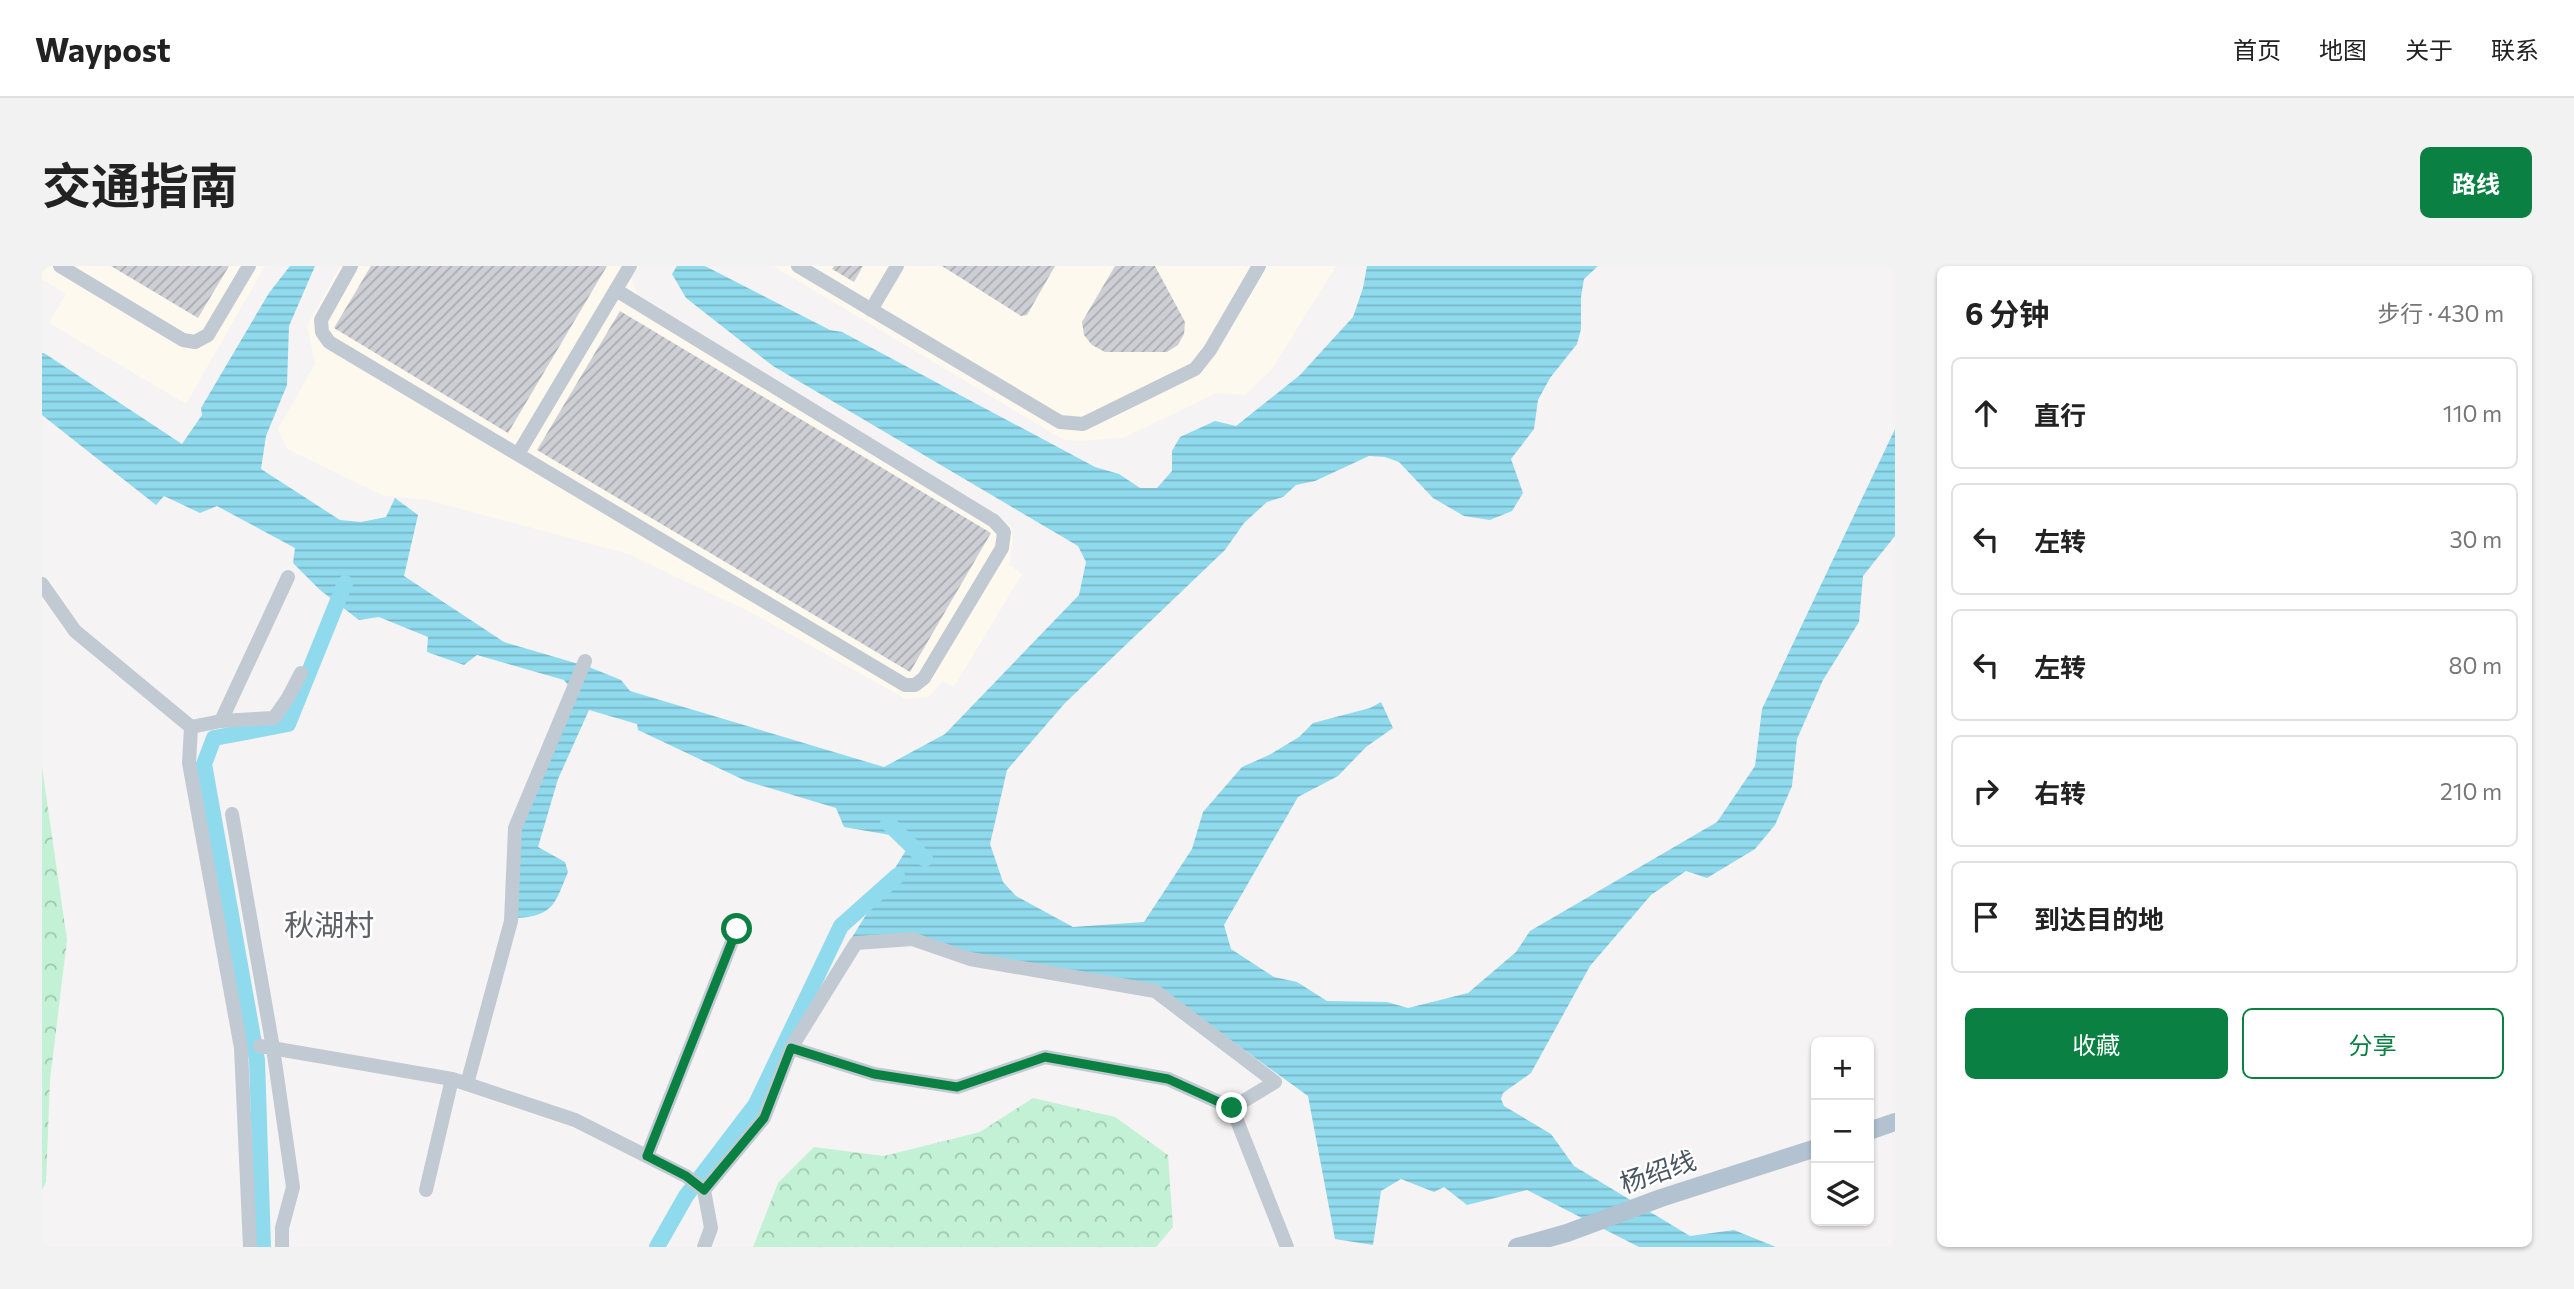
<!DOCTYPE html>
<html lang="zh">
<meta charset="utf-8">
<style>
body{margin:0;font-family:Commissioner,"Noto Sans SC",sans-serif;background:#f2f2f2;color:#222}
.controls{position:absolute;right:21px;bottom:21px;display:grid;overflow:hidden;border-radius:10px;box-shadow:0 2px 5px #0004}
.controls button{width:63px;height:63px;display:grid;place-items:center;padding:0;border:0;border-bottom:2px solid #e0e0e0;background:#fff;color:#222;font:35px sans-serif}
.stop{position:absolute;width:21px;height:21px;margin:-16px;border:5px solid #0b8043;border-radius:50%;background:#fff}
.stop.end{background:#0b8043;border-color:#fff;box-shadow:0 2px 7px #0008}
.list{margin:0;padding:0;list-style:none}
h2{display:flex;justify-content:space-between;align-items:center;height:91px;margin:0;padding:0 28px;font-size:30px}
h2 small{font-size:23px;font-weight:400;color:#767676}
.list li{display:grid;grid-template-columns:46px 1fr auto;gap:21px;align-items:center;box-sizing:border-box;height:112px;margin:0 14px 14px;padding:0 14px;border:2px solid #e0e0e0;border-radius:10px}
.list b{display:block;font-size:26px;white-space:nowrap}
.list em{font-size:23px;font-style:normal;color:#767676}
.actions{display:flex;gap:14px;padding:21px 28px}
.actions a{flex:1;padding:16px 0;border:2px solid #0b8043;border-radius:10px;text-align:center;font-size:24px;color:#0b8043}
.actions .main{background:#0b8043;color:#fff}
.icon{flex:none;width:38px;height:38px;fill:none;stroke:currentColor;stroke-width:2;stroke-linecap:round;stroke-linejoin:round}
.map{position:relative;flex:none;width:1853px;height:981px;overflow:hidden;border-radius:10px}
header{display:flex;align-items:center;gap:42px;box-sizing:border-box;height:98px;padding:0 35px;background:#fff;border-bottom:2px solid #e0e0e0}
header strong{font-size:33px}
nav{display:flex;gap:38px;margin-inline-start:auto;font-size:24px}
.intro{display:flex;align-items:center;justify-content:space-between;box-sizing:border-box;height:168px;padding:0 42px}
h1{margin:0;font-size:49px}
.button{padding:18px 32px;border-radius:10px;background:#0b8043;color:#fff;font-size:24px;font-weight:700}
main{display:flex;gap:42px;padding:0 42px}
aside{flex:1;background:#fff;border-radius:10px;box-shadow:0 2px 5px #0004}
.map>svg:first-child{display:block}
.commercial{fill:#fdf9ef}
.forest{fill:url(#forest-crowns)}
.water{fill:url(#water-rules)}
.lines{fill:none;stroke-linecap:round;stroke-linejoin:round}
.canal{stroke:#90daee;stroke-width:16}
.building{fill:url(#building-hatch)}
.minor{stroke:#c1cad2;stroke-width:14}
.major{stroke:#b3c2d1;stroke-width:18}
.route{stroke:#0b8043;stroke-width:9}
.labels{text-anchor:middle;stroke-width:5;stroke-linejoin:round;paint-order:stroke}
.street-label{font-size:26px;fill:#4a5661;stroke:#fff}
.quarter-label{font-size:30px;fill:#5f6368;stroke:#fff}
</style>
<header>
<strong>Waypost</strong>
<nav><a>首页</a><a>地图</a><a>关于</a><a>联系</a></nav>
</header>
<div class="intro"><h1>交通指南</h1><a class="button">路线</a></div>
<main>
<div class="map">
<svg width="1853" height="981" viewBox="0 0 1853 981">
<defs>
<pattern id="forest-crowns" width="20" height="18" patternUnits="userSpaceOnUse" patternTransform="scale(1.75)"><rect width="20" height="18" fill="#c3f1d5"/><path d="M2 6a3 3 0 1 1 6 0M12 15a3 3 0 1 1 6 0" fill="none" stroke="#a0c6b0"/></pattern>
<pattern id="water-rules" width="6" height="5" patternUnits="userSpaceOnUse" patternTransform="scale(1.75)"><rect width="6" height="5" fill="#90daee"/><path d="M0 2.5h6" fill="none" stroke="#78b4c4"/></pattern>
<pattern id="building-hatch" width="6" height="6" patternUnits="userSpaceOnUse" patternTransform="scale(1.75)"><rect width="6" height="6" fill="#cdcfd5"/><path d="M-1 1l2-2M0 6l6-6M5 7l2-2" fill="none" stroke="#a8abb0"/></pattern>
</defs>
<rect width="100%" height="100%" fill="#f5f3f3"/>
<g class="commercial">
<polygon points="0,0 223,0 144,138 7,57 24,28 0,13"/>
<polygon points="298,0 597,0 589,12 596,29 969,260 971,275 967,299 980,308 912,421 901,415 887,431 864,433 710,347 586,288 386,234 342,230 245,183 236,163 273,98 265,60"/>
<polygon points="731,0 1294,0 1230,103 1203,129 1175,127 1081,172 1035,175 1022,174"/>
</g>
<g class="forest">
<polygon points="0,501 25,674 8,814 4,916 0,924"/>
<polygon points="991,832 1073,851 1126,889 1131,961 1114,981 711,981 736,917 772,881 842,890 938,866"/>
</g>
<path class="water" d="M248,0h25l-26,60 -2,59 -21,51 -5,33 79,51 21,2 25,-5 9,-19 23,17 -14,61 100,66 85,25 32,13 9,11 254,76 61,-33 134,-139 7,-33 -8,-16 -305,-180 -87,-68 -14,-24 5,-8h28l125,64 12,2 253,135 24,7 21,14h17l15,-17v-20l8,-14 35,-16 21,5 64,-51 53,-58 10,-29 4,-22h231l-14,13 -3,18v32l-4,15 -27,34 -12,22 -4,29 -23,30 12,34 -11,18 -22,9 -26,-4 -31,-18 -34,-36 -14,-5 -16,-1 -54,25 -19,4 -13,12 -16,5 -23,21 -19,27 -160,153 -58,67 -17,74 13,38 13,14 57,31 71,-5 48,-73 11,-37 39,-45 27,-12 30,-18 14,-14 57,-15 11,-6 12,26 -27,19 -28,29 -40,21 -74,128 7,24 43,28 23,5 30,19 60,1 21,6 60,-15 48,-41 14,-21 187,-109 38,-56 7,-57 133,-280v107l-32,40 -4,46 -36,58 -26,59 -5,47 -17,39 -20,24 -48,29 -21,-7 -35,24 -61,71 -59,107 -28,20 -2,6 3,7 47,28 23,32 116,70 44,-6 42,17h-137l-112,-57 -60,15 -23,-18 -10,5 -33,-13 -20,12 -8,54 -38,-6 -27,-143 -151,-109 -186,-30 -58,-22 -62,4 62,-100 -69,-12 -8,-19 -90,-27 -108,-51 -1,-6 -48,-14 -31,69 -20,68 27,15 3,10c-13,31 -14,44 -51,46l2,-84 58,-138 -13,-16 -87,-25 -13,10 -37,-13 1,-15 -49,-20 -20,3 -39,-30 -27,-27 2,-15 -78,-42 -17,7 -36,-17 -8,9 -114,-90v-62h2l138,91 20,-29 -1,-7 68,-115z"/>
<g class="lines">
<g class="canal">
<polyline points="846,557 883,593"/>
<polyline points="221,981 215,794 162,498 172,472 246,458 303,317"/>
<polyline points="615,981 644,930 714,838 799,660 855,610"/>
</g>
</g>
<g class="building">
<polygon points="69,0 187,0 156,52"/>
<polygon points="329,0 565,0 466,167 292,62"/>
<polygon points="792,0 821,0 812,16 790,3"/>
<polygon points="900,0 1013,0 985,49 979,50"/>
<polygon points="1073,0 1113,0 1143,56 1142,68 1136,79 1125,86 1063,86 1050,79 1042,69 1040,56"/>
<polygon points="578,45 949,267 868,406 495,184"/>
</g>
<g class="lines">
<g class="minor">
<polyline points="18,0 141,74 153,76 166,69 207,0"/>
<polyline points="309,0 279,54 280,66 287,76 863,419 873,419 882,412 960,282 962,266 952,255 574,24"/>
<polyline points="756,0 1018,156 1041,158 1153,103 1168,84 1217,0"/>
<polyline points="829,44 855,0"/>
<polyline points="476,188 588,0"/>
<polyline points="0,318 33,365 149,461 147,497 199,782 208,981"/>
<polyline points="179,455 246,311"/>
<polyline points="149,461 179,455 232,452 246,432 259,407"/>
<polyline points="190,548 231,782 251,921 240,962 240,981"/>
<polyline points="218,780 410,813 533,854 644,910 662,924 669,962 662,981"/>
<polyline points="749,782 832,808 915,821 1003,791 1126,813 1190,842 1245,981"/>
<polyline points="425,818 469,655 473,562 543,395"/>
<polyline points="605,890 695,663"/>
<polyline points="384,924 410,813"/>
<polyline points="662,924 722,852 749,782 814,677 870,673 928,693 1113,725 1233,816 1190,842"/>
</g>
<g class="major">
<polyline points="1827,865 1853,856"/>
<polyline points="1475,981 1525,967 1619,932 1774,882"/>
</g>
</g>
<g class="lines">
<polyline class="route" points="695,663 605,890 644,910 662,924 722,852 749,782 832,808 915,821 1003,791 1126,813 1190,842"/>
</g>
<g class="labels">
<g class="street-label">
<text transform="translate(1616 906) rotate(-19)" y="9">杨绍线</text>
</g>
<g class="quarter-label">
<text x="287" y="670">秋湖村</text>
</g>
</g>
</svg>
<div class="controls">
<button>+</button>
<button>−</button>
<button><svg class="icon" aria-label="layers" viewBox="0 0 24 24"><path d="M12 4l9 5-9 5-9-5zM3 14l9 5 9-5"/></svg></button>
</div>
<div class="stop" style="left:695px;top:663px"></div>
<div class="stop end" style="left:1190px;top:842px"></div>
</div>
<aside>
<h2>6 分钟<small>步行 · 430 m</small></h2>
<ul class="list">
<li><svg class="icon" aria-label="ahead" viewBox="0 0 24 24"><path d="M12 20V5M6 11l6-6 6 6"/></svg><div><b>直行</b></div><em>110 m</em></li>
<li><svg class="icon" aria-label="left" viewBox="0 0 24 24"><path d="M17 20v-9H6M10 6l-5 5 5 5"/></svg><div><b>左转</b></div><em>30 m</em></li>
<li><svg class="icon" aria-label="left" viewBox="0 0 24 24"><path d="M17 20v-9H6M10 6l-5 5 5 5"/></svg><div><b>左转</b></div><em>80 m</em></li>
<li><svg class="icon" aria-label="right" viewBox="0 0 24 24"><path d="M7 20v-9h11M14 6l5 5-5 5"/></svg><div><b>右转</b></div><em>210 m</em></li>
<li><svg class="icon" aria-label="arrive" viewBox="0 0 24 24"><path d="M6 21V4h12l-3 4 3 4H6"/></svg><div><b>到达目的地</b></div></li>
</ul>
<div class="actions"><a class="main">收藏</a><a>分享</a></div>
</aside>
</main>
